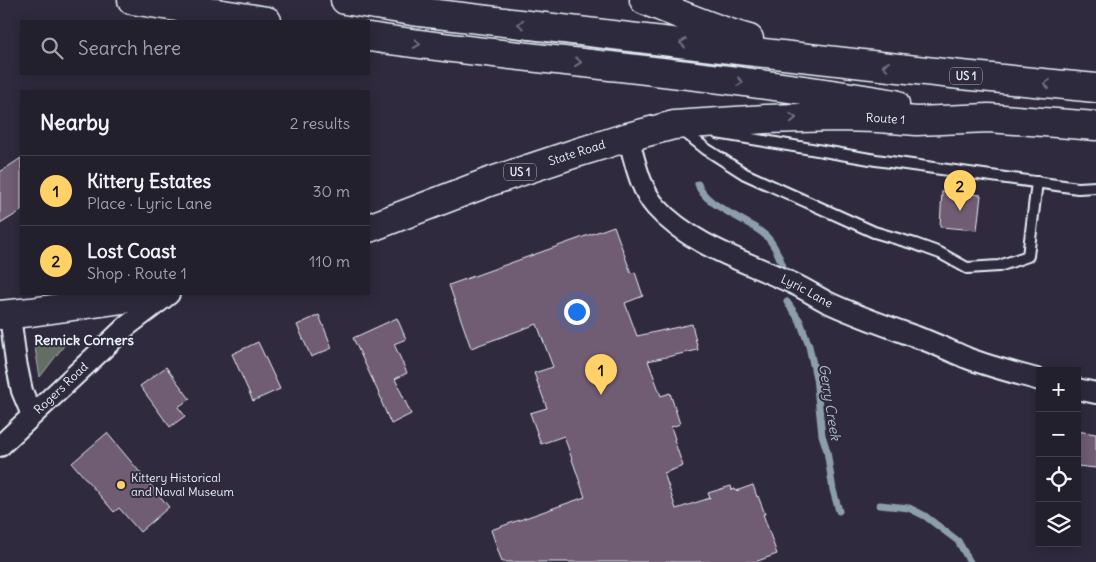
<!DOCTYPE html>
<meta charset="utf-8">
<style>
body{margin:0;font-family:Delius,sans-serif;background:#2b2836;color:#f1f3f6}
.controls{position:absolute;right:15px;bottom:15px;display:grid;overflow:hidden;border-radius:0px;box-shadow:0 2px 12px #0003}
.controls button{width:45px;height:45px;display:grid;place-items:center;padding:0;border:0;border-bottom:1px solid #403e4a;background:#23202e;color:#f1f3f6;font:25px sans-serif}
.you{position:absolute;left:576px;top:311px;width:18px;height:18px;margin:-12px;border:4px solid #fff;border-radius:50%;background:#1a73e8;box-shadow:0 0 0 8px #1a73e833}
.badge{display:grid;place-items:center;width:32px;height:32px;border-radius:50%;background:#ffd166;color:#111;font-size:16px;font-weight:700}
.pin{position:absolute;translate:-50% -41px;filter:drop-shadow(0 1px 2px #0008)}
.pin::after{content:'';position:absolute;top:26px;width:18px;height:15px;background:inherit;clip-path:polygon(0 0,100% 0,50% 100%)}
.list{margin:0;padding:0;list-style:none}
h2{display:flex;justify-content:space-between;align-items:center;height:65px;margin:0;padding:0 20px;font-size:21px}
h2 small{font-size:16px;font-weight:400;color:#a3a3aa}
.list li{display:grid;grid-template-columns:32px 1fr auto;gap:15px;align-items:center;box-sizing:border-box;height:70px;padding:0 20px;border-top:1px solid #403e4a}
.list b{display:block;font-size:19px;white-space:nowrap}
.list p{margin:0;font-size:16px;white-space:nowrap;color:#a3a3aa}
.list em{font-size:16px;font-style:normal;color:#a3a3aa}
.icon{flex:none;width:28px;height:28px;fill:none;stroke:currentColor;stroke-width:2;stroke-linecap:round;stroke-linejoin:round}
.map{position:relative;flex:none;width:1096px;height:562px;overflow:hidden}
.search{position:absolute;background:#23202e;box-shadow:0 2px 12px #0003;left:20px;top:20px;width:350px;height:55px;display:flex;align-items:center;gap:12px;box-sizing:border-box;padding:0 18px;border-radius:0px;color:#a3a3aa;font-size:19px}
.panel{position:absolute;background:#23202e;box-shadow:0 2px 12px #0003;left:20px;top:90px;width:350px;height:205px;border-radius:0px}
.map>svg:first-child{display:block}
.green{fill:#626e62;stroke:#a5b0ad}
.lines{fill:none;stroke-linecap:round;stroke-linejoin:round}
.stream{stroke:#8c9eac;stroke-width:7}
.building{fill:#705b73;stroke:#e8f1f8}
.service-casing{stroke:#e8f1f8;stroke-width:14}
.minor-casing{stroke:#e8f1f8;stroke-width:24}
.primary-casing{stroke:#e8f1f8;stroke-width:31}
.service{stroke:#2f2a3d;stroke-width:10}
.minor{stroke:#2f2a3d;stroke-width:20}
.primary{stroke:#2f2a3d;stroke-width:28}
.oneway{stroke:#70707e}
.poi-dot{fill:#ffd166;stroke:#2f2a3d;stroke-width:2}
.labels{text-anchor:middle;stroke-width:4;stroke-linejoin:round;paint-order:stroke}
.shield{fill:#2f2a3d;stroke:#b0b5c0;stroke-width:1}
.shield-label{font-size:11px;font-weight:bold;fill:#e8f1f8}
.street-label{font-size:12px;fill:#e8f1f8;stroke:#2f2a3d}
.poi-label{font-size:12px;fill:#e8f1f8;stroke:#2f2a3d;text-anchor:start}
.neighbourhood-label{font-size:14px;font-weight:bold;fill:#e8f1f8;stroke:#2f2a3d}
.water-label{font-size:14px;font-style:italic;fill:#abb9c6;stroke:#2f2a3d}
</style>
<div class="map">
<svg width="1096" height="562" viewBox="0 0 1096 562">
<rect width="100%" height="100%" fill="#2f2a3d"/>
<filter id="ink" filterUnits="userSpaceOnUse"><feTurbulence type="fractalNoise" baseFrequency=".02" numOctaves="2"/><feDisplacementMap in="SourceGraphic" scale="10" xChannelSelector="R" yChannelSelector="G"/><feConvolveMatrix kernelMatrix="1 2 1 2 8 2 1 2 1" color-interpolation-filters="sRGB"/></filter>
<g filter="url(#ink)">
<polygon class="green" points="69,339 40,377 34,342"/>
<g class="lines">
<g class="stream">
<path d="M698,184c6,23 54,36 70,54 8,9 11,18 15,28"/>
<polyline points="787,302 800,321 809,346 816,378 822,435 827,451 833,490 839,511"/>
<polyline points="880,505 909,508 925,516 958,541 970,562"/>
</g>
</g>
<g class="building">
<polygon points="21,158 21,211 0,224 0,172"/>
<polygon points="942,191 981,195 977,230 940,227"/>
<polygon points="614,226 631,273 635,272 643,296 625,303 637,336 692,324 698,350 648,361 661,396 670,393 680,424 671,427 675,439 674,440 683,466 664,473 676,509 710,498 708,493 731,486 732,490 735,489 736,491 753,485 757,497 758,496 765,514 763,514 777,554 755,562 502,562 491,530 585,497 564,436 541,444 530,413 547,408 534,373 553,367 537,324 471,348 449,285"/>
<polygon points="319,315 332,348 311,357 297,325"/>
<polygon points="397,318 406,339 394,344 407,373 395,379 411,414 391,424 381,401 382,400 353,338"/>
<polygon points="258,342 280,389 253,401 232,354"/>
<polygon points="166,367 190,399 178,407 185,416 170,427 140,386"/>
<polygon points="1077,431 1096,434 1096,468 1077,466"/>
<polygon points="107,433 169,507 140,532 119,508 114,512 72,463"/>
</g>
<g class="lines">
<g class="service-casing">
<g id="service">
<polyline points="682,130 706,149 745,174 874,232 915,244 940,253 967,268 999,266 1028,256 1037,182"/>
<polyline points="717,133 876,160 1078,188 1096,187"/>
</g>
</g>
<g class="minor-casing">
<g id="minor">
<path id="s1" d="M628,137c7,23 11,51 28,70 35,39 92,55 138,77 11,5 21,12 33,18 32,15 65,26 98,38 15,6 28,12 42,18 24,9 48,15 73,22"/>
<polyline points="10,315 16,362 22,391 32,415"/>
<polyline points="1077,389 1096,393"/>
<path id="s2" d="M0,446l127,-120 42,-32"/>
</g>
</g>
<g class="primary-casing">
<g id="primary">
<polyline points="132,0 267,21"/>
<polyline points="345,0 412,11 738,50 961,75 1096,88"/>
<path d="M644,0c35,14 69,29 105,39"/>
<path d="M369,37c80,12 160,20 241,29 95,11 191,22 285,38"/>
<path id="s3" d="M369,228l120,-46 84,-28 55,-17 46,-12 92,-6 69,-2 43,1 39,3 72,-3 107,8"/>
<polyline points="0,315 31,312 158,294"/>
</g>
</g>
<use href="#service" class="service"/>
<use href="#minor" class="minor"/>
<use href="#primary" class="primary"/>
</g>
<defs><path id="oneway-chevron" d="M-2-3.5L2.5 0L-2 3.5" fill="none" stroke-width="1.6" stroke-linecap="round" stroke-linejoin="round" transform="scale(1.25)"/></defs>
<g class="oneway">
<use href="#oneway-chevron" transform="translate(521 24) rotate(-173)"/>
<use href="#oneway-chevron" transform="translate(683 43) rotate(-173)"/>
<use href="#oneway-chevron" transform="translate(417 44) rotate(9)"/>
<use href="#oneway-chevron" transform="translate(578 62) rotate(6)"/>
<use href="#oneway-chevron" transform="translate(886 66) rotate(-173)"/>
<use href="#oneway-chevron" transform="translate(740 82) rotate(7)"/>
<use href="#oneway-chevron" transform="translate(1047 84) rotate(-175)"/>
<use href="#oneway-chevron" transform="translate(793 118) rotate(-2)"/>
</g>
</g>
<circle class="poi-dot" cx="121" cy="485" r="5"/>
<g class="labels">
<g class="shield">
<rect x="950" y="67.5" width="32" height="17" rx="4"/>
<rect x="504" y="163.5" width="32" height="17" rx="4"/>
</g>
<g class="shield-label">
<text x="966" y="80">US 1</text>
<text x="520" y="176">US 1</text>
</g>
<g class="street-label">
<text dy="4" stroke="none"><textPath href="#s3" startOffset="534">Route 1</textPath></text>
<text dy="4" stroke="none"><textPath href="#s3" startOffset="221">State Road</textPath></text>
<text dy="4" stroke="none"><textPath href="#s1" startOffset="250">Lyric Lane</textPath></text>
<text dy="4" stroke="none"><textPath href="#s2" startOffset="84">Rogers Road</textPath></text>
</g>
<g class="poi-label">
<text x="131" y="482">Kittery Historical<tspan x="131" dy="14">and Naval Museum</tspan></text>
</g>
<g class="neighbourhood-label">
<text x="84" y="345">Remick Corners</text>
</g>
<g class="water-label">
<text transform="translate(830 402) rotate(81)" y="5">Gerry Creek</text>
</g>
</g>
</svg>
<div class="controls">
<button>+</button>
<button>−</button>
<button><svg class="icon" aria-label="locate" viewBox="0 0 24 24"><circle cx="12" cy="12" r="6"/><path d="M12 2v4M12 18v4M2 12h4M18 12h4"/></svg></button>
<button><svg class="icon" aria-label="layers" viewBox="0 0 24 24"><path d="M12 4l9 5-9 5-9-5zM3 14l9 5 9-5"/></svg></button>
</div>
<div class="you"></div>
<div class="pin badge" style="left:601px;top:395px">1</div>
<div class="pin badge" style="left:960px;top:211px">2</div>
<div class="search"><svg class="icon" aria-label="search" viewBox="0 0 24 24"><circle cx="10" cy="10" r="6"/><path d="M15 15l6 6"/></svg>Search here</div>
<section class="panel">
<h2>Nearby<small>2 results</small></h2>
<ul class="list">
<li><span class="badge">1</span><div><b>Kittery Estates</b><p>Place · Lyric Lane</p></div><em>30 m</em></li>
<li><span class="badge">2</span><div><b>Lost Coast</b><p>Shop · Route 1</p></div><em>110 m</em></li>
</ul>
</section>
</div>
